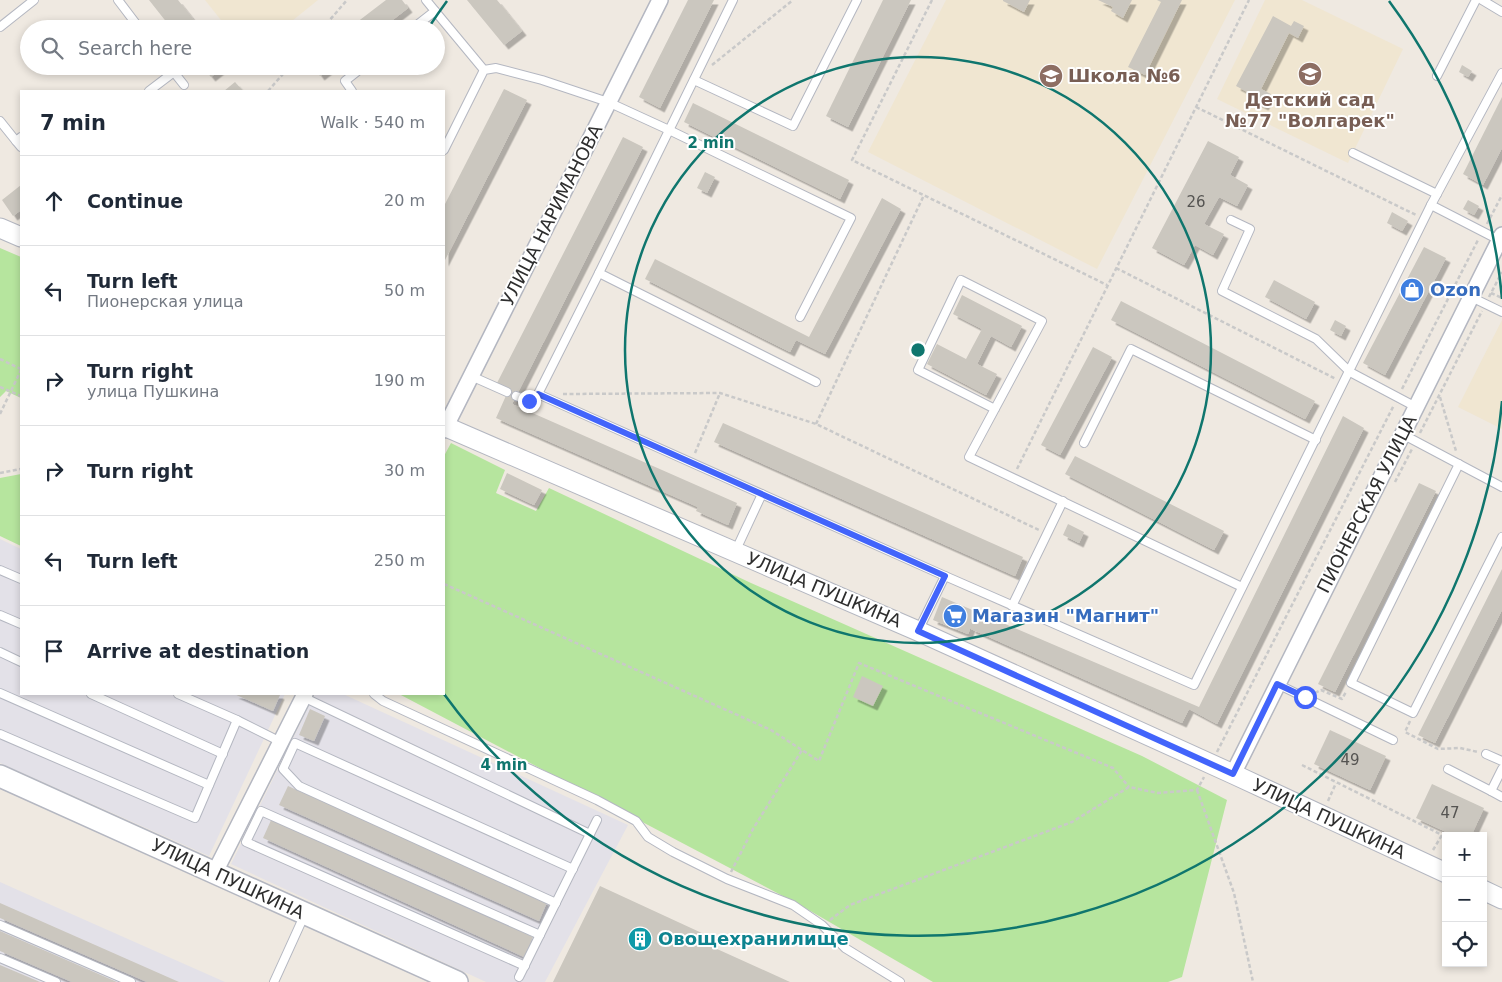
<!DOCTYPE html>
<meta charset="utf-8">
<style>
body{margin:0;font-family:"DejaVu Sans",sans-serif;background:#f6f6f7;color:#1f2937}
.controls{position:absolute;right:15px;bottom:15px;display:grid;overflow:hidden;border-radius:0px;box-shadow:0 2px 8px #0003}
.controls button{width:45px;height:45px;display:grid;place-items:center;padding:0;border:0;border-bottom:1px solid #e0e1e3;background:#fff;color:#1f2937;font:25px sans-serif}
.stop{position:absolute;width:15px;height:15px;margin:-11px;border:4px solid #4264fb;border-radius:50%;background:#fff}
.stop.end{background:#4264fb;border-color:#fff;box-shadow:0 1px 5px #0008}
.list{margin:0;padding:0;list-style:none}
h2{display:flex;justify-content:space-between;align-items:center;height:65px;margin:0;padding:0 20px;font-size:21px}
h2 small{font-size:16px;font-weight:400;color:#747a83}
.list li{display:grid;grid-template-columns:32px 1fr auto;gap:15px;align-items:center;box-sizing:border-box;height:90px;padding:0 20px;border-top:1px solid #e0e1e3}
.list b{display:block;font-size:19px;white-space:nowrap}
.list p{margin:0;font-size:16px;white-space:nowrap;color:#747a83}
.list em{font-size:16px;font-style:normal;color:#747a83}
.icon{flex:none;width:28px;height:28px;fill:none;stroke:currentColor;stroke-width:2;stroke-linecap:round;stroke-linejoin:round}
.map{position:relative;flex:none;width:1502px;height:982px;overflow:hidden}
.search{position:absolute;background:#fff;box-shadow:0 2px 8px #0003;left:20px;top:20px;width:425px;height:55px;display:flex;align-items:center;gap:12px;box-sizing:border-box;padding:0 18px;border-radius:28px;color:#747a83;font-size:19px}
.panel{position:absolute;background:#fff;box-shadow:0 2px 8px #0003;left:20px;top:90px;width:425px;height:605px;border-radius:0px}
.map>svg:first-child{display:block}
.industrial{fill:#e3e1e8}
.education{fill:#f0e6d1}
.green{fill:#b6e59e}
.building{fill:#cbc7bf;filter:url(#shadow)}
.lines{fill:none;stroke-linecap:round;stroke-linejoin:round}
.service-casing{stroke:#b4b7c1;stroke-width:10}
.minor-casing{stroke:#b4b7c1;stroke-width:18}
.tertiary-casing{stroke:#b4b7c1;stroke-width:21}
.secondary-casing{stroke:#b4b7c1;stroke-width:24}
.path{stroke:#c9c9c9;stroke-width:2.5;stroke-dasharray:4 2.5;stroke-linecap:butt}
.service{stroke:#fff;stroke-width:8}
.minor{stroke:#fff;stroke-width:15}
.tertiary{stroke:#fff;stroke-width:19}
.secondary{stroke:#fff;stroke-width:21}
.route{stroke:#4264fb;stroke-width:6}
.ring{fill:none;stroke:#0f766e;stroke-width:2.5}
.labels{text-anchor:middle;stroke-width:4;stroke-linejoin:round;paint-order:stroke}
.number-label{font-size:15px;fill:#555452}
.education-label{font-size:18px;font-weight:bold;fill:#785e54;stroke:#fff;text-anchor:start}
.street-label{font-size:18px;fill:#2e2e2e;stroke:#fff}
.shop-label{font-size:18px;font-weight:bold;fill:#366cbe;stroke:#fff;text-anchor:start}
.culture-label{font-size:18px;font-weight:bold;fill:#0d838f;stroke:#fff;text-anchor:start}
.centre{fill:#0f766e;stroke:#fff;stroke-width:2.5}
.ring-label{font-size:15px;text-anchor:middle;font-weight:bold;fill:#0f766e;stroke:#fff;stroke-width:4;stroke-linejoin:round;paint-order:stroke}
</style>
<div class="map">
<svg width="1502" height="982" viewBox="0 0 1502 982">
<defs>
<filter id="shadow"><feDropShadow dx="4.5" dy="4.5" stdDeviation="0" flood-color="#0004"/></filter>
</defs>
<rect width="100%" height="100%" fill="#efe9e1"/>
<g class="industrial">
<polygon points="0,539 21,549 21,694 285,694 209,856 0,763"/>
<polygon points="315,694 343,694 628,825 545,982 486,982 231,864"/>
<polygon points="0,882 58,908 225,982 0,982"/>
</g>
<g class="education">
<polygon points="205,0 318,0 282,29 228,29"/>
<polygon points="946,0 1235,0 1097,269 868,152"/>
<polygon points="1265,0 1302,0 1403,49 1348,163 1217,99"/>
<polygon points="1502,320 1502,429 1458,407"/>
</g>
<g class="green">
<polygon points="0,248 21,257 21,398 6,391 0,397"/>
<polygon points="451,443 505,470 496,493 536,511 549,488 751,583 1142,756 1227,800 1182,977 1168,982 933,982 800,905 399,694 444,694 444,456"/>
<polygon points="21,474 21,546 0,536 0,478"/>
</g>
<g class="building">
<polygon points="149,0 178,0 201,29 172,29"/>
<polygon points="386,0 402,0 408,8 381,29 348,29"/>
<polygon points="467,0 497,0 522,31 504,45"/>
<polygon points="688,0 714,0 660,108 639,97"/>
<polygon points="883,0 911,0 848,127 826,116"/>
<polygon points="1003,0 1030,0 1024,12 1003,1"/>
<polygon points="1098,0 1132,0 1123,18 1111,11 1113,7"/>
<polygon points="1157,0 1182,0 1145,75 1128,67 1161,2"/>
<polygon points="1273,16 1291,26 1294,21 1304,26 1298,38 1289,33 1261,89 1271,94 1264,106 1252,100 1255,96 1236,86"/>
<polygon points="1462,65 1472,71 1468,77 1459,72"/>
<polygon points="202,66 225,66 211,77"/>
<polygon points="313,66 333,66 320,76"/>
<polygon points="235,82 243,91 224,91"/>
<polygon points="504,89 527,100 444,262 444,206"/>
<polygon points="1502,97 1502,148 1483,185 1463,174"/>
<polygon points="693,103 849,180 840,199 684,122"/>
<polygon points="623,137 643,147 512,404 737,503 728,525 696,511 698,507 496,418 509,389 497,383"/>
<polygon points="1208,141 1239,157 1230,175 1248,185 1237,206 1219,197 1204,224 1224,234 1213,255 1195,245 1184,265 1152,248"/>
<polygon points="705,172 715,177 707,193 697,188"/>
<polygon points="21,185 21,210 13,216 2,200"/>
<polygon points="882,198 901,209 825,354 796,340 790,352 645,279 655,259 809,337"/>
<polygon points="1468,200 1479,206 1474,215 1463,209"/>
<polygon points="1392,212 1408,221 1402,231 1387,223"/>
<polygon points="1424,247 1446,258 1385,375 1363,363"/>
<polygon points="1274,280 1315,302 1306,319 1265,297"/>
<polygon points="962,295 1022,326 1011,347 991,336 977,364 997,374 986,395 927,364 937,344 966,359 982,329 953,314"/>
<polygon points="1121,301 1315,401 1305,419 1111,320"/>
<polygon points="1335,320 1346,326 1341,336 1330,330"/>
<polygon points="1093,347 1112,357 1060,455 1041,445"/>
<polygon points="1343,416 1364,428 1217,724 1189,709 1182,723 971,629 973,622 968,634 933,620 942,597 1199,707"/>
<polygon points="723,423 1023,557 1015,576 714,442"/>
<polygon points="1075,456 1224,531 1214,550 1065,474"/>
<polygon points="507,473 542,490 534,505 500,489"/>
<polygon points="1419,483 1436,491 1335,692 1318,684"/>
<polygon points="1068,524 1084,532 1079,543 1063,535"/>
<polygon points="1502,569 1502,610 1435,743 1418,735"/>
<polygon points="862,676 883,686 873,706 853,697"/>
<polygon points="234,694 278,694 280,695 273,711"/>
<polygon points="310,709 325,716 314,741 299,735"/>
<polygon points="1330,730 1386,756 1370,790 1314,764"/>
<polygon points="1432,784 1484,808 1471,836 1455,836 1416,818"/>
<polygon points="288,786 547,902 539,921 279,805"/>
<polygon points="272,818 533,937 524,957 263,838"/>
<polygon points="600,886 704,934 706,944 790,982 553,982"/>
<polygon points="0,903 179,982 147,982 0,918"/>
<polygon points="0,931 117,982 72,982 0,951"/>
<polygon points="0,965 40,982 0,982"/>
</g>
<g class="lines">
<g class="service-casing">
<g id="service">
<polyline points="118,0 140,29"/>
<polyline points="1482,0 1502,12"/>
<polyline points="435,11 484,70"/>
<polyline points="0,27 34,0"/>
<polyline points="412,29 435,11 426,0"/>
<polyline points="169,66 184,85"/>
<polyline points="1437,76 1476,0"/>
<polyline points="694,80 793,126 857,0"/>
<polyline points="149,91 174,72"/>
<polyline points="352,91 345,81 364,66"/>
<polyline points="0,121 16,141"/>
<polyline points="21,137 16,141 21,147"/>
<polyline points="444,150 484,70 496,68 542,80 608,102 669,130 851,218 800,317"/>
<polyline points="1353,153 1437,194"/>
<polyline points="1431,205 1499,240"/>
<polyline points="1231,220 1250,229 1222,291 1316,339 1350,372 1416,407"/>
<polyline points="599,273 816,382"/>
<polyline points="1471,297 1502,312"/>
<polyline points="471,376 507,392"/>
<polyline points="538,394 599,273 733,0"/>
<polyline points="516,396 529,401 538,394 945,576 918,631"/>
<polyline points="995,409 918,370 961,280 1042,321 969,457 1242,587"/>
<polyline points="1402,434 1502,487"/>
<polyline points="1084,443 1131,349 1316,440"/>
<polyline points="1459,464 1351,683 1413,713 1502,537"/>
<polyline points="735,552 762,494"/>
<polyline points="0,570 21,579"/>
<polyline points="945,576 1194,685 1431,205 1502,73"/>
<polyline points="1012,606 1063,501"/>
<polyline points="0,615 21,624"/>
<polyline points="0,652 21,662"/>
<polyline points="1277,684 1393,740"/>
<polyline points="0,693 209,785"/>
<polyline points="91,694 223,754"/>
<polyline points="178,694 237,720 281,742"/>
<polyline points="374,694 383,701 597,800 636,821 648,837 673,852 727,879 793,905 822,925 845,948 900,982"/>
<polyline points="301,696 590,834"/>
<polyline points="0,734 195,818 237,720"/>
<polyline points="1486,754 1502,761"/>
<polyline points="1448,769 1491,791"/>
<polyline points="1502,769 1491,791 1502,797"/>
<polyline points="556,903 299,786 283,769 295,743 573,869"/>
<polyline points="0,925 131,982"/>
<polyline points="0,958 56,982"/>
<polyline points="525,966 246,842 261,811 540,935"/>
<polyline points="519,977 597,820"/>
<polyline points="274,982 304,916"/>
</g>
</g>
<g class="minor-casing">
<g id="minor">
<polyline points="444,430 660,0"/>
<polyline points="1233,774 1502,235"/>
<polyline points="215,872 305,694"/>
</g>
</g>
<g class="tertiary-casing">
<g id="tertiary">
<polyline points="0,228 21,237"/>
<polyline points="444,426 918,631 1233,774 1446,873"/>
<polyline points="1483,890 1502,899"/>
</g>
</g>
<g class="secondary-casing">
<polyline id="secondary" points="0,776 457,982"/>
</g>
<g class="path">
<polyline points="932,0 852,160 1107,285"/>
<polyline points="322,29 347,0"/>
<polyline points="712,65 793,0"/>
<polyline points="268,91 290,66"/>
<polyline points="1196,107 1416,215"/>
<polyline points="1487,224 1502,195"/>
<polyline points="1116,268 1336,379"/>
<polyline points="1491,293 1502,298"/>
<polyline points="1489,297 1502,272"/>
<polyline points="0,359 21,369"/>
<polyline points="0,387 21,396"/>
<polyline points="1402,389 1478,240"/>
<polyline points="563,394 720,393 816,424 1039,530"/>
<polyline points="1440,397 1456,451"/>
<polyline points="0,414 21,370"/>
<polyline points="816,424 924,195"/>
<polyline points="1420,433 1482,311"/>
<polyline points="695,453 720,393"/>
<polyline points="1017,469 1249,0"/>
<polyline points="0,473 21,469"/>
<polyline points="1395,482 1412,449"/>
<polyline points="444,584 771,730 819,761 859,663 1113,768 1129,787"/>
<polyline points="1315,693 1321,690 1342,699 1346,692"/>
<polyline points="1410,721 1405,732 1438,749 1460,748 1478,752"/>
<polyline points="1217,752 1394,405"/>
<polyline points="1302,765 1446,837"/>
<polyline points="1197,790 1234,893 1253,982"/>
<polyline points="1328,801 1336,783"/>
<polyline points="1433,850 1442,835"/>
<polyline points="731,872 753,829 802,750"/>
<polyline points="830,920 850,905 1072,822 1129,787 1158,793 1197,790 1204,777"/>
</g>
<use href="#service" class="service"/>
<use href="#minor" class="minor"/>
<use href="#tertiary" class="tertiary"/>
<use href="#secondary" class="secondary"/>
</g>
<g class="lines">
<polyline class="route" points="529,401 538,394 945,576 918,631 1233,774 1277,684 1305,697"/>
</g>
<g class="ring">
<circle cx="918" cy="350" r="293"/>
<path d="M1502 401A586 586 0 0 1 444 694M429 27A586 586 0 0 1 447 1M1389 1A586 586 0 0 1 1502 299"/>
</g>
<defs>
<g id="school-disc" transform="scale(1.25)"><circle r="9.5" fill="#8d6e63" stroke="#fff"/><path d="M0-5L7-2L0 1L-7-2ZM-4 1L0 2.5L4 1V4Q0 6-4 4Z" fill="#fff"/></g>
<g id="shop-disc" transform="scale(1.25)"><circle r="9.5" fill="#3f7fe0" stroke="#fff"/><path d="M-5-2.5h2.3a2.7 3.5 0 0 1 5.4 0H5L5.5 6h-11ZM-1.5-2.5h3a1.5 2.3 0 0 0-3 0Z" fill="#fff"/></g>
<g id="supermarket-disc" transform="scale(1.25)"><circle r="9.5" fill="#3f7fe0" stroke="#fff"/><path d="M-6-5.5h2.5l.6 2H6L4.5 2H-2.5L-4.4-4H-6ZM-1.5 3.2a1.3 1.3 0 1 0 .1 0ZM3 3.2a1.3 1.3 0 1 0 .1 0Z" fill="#fff"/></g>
<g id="building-disc" transform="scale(1.25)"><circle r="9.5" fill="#0f9aa8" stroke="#fff"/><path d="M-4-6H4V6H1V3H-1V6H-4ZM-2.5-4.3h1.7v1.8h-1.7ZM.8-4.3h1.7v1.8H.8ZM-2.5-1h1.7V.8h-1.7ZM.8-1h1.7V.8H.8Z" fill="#fff"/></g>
</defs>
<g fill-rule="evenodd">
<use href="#school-disc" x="1310" y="74"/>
<use href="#school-disc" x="1051" y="76"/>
<use href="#shop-disc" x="1412" y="290"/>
<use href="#supermarket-disc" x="955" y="616"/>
<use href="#building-disc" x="640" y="939"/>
</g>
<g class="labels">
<g class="number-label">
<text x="1196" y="207">26</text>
<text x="1350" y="765">49</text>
<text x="1450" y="818">47</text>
</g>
<g class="education-label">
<text x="1068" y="82">Школа №6</text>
<text x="1310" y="106" text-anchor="middle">Детский сад<tspan x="1310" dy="21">№77 "Волгарек"</tspan></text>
</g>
<g class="street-label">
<text transform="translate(552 215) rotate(-63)" y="6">УЛИЦА НАРИМАНОВА</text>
<text transform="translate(1367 504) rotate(-63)" y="6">ПИОНЕРСКАЯ УЛИЦА</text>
<text transform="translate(824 590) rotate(23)" y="6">УЛИЦА ПУШКИНА</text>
<text transform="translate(1329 819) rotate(25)" y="6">УЛИЦА ПУШКИНА</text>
<text transform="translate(228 879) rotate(25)" y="6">УЛИЦА ПУШКИНА</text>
</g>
<g class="shop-label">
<text x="1430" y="296">Ozon</text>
<text x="972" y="622">Магазин "Магнит"</text>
</g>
<g class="culture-label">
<text x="658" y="945">Овощехранилище</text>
</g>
</g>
<circle cx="918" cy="350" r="8" class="centre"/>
<g class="ring-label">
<text x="711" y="148">2 min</text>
<text x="504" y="770">4 min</text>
</g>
</svg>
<div class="controls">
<button>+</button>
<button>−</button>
<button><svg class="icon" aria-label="locate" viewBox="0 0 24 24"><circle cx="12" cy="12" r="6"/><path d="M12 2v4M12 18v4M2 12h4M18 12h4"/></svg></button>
</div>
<div class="stop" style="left:1305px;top:697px"></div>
<div class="stop end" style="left:529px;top:401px"></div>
<div class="search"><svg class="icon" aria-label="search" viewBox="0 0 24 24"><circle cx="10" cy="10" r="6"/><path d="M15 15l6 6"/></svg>Search here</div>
<section class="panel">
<h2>7 min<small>Walk · 540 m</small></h2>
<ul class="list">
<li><svg class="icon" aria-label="ahead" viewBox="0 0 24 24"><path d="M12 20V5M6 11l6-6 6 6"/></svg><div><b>Continue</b></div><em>20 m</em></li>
<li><svg class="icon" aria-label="left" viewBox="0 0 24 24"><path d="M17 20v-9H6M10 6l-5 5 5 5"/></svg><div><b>Turn left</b><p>Пионерская улица</p></div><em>50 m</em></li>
<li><svg class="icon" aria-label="right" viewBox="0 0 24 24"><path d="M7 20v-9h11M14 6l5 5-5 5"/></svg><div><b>Turn right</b><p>улица Пушкина</p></div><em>190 m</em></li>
<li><svg class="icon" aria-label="right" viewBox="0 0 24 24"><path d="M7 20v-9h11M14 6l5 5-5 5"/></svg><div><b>Turn right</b></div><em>30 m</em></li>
<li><svg class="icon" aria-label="left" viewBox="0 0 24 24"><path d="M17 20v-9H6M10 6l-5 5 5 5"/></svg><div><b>Turn left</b></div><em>250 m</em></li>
<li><svg class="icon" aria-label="arrive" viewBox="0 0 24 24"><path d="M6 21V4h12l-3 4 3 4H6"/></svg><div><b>Arrive at destination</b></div></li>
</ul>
</section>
</div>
